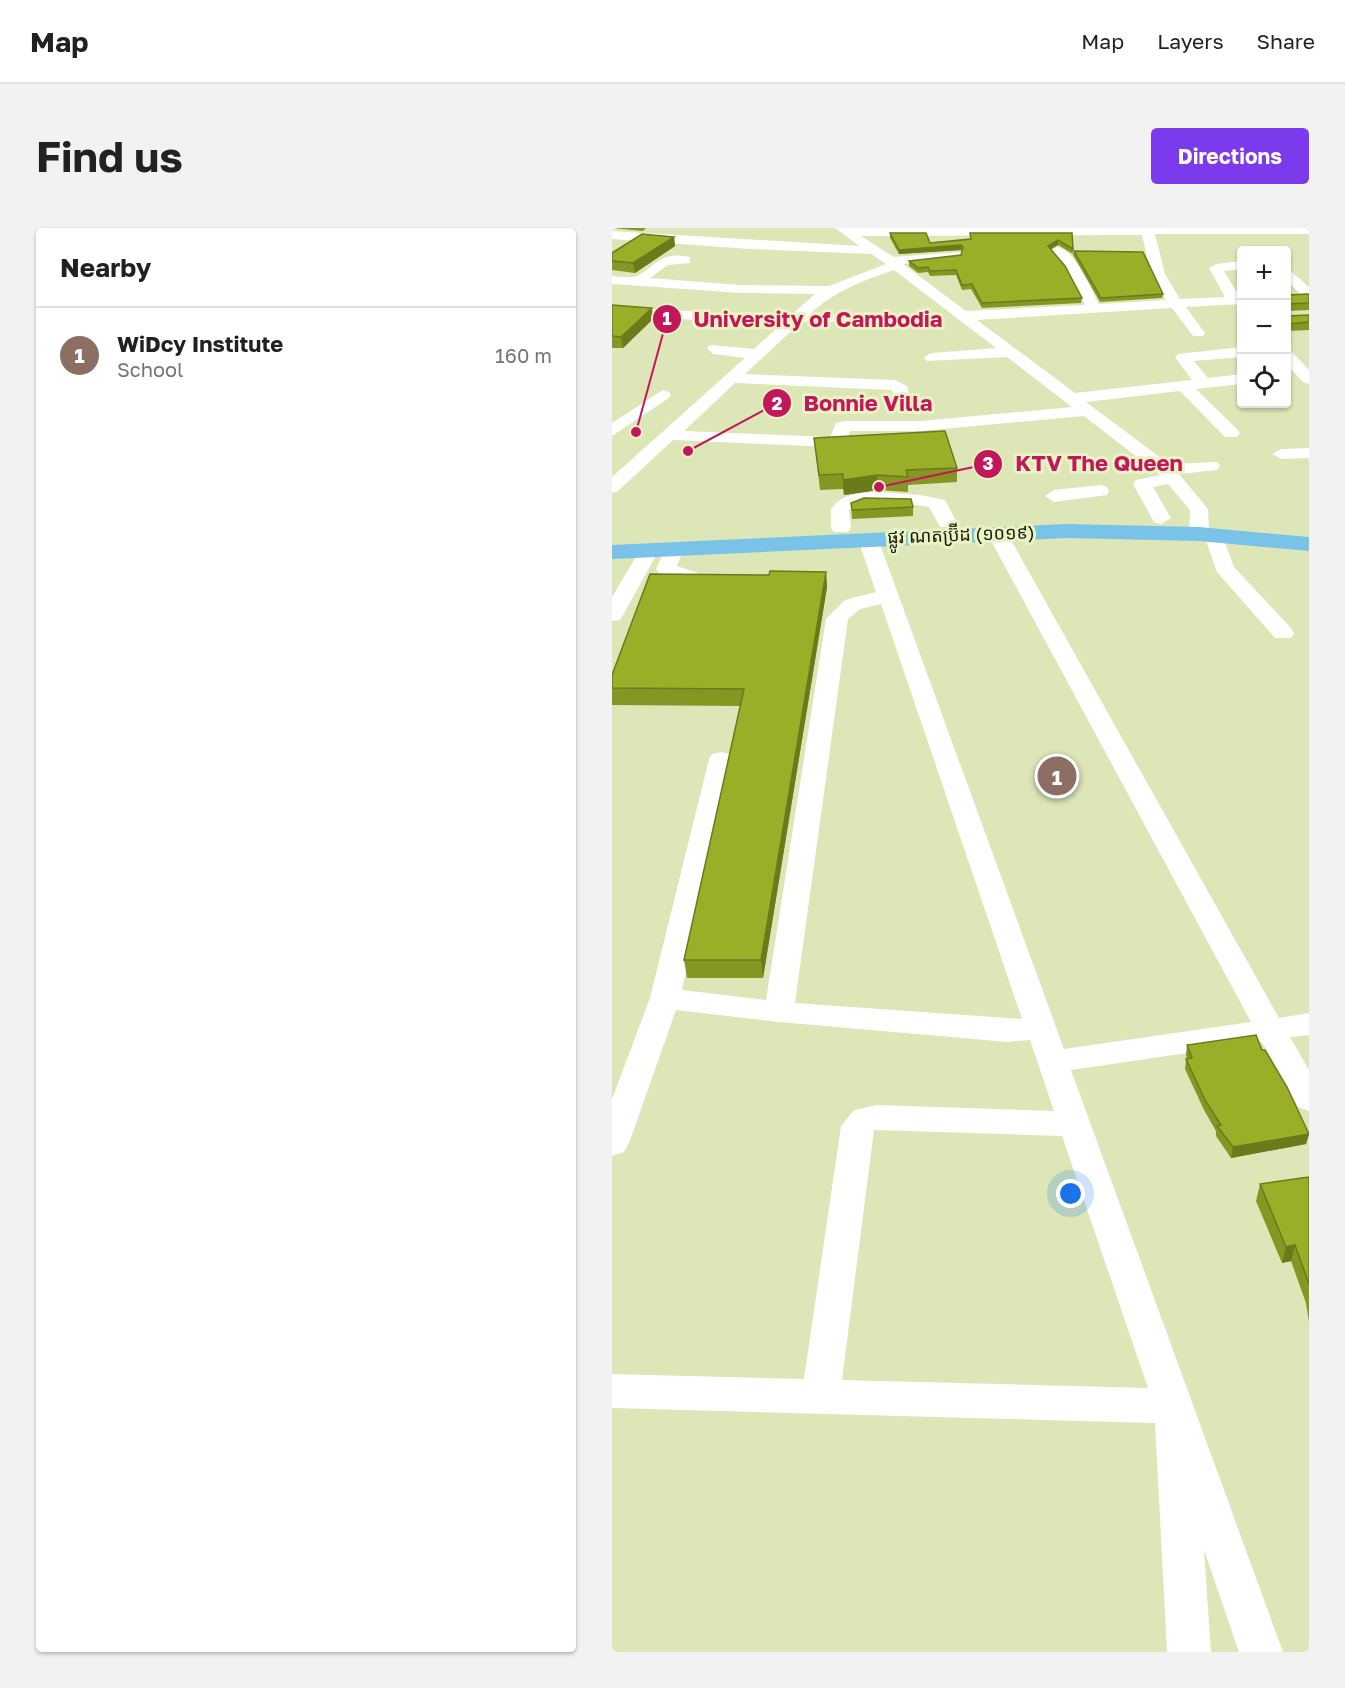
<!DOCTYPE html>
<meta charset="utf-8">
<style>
body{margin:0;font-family:"Golos Text","Noto Sans Khmer",sans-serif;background:#f2f2f2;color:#202124}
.controls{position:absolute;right:18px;top:18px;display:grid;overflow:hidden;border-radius:6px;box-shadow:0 2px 4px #0004}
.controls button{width:54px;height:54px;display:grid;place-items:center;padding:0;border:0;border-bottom:2px solid #e0e0e0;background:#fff;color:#202124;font:30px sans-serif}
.you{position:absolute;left:459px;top:966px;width:21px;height:21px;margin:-15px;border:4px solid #fff;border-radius:50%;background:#1a73e8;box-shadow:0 0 0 9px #1a73e833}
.badge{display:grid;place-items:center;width:39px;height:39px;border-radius:50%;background:#7c3aed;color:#fff;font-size:20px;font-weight:700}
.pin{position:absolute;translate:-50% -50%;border:3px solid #fff;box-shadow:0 2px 6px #0006}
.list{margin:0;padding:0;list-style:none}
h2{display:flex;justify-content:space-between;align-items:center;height:78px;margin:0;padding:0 24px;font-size:26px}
h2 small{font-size:20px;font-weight:400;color:#757577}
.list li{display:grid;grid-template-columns:39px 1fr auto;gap:18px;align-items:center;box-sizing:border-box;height:96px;padding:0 24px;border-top:2px solid #e0e0e0}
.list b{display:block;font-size:22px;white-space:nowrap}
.list p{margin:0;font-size:20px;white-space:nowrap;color:#757577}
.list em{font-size:20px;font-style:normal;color:#757577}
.icon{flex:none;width:33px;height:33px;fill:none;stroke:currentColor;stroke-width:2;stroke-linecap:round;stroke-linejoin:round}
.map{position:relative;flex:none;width:697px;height:1424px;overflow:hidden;border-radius:6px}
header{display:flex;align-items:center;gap:36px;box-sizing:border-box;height:84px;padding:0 30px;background:#fff;border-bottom:2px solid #e0e0e0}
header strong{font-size:28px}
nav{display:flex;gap:33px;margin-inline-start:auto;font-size:21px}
.intro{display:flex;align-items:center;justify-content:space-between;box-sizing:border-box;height:144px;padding:0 36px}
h1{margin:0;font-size:42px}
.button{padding:15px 27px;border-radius:6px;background:#7c3aed;color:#fff;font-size:21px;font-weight:700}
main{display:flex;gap:36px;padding:0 36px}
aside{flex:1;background:#fff;border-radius:6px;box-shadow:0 2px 4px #0004}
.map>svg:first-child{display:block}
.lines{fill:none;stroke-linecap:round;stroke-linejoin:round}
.minor{fill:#fff;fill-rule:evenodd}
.major{fill:#7ac3e8;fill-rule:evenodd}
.wall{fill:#859622}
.shaded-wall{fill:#6c7a1c}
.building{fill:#9bae28;stroke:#6c7a1c;stroke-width:1.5}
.labels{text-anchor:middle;stroke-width:6;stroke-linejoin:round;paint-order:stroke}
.far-street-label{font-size:18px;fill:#191c0a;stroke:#e9f3c4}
.leader{fill:none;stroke:#c2185b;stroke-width:2}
.callout-dot{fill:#c2185b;stroke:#e9f3c4;stroke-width:2}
.mark-label{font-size:18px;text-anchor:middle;font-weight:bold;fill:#fff}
.callout-label{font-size:22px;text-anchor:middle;font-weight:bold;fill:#c2185b;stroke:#e9f3c4;stroke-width:6;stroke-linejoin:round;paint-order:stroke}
</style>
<header>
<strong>Map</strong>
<nav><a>Map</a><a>Layers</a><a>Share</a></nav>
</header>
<div class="intro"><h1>Find us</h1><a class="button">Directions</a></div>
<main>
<aside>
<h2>Nearby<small></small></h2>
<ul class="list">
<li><span class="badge" style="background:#8d6e63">1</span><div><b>WiDcy Institute</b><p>School</p></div><em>160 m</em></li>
</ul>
</aside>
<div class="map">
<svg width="697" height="1424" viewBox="0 0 697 1424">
<rect width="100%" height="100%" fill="#dce6b7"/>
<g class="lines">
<g class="minor">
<path d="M223,0h474v6h-154l10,40 15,25 45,-2 -16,-29 7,-4 26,-3v8l-18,2 15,25h3v8l-56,3 19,26 -2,3h-10l-21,-28 -195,12 98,73 117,-13 -17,-23 3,-3 64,-7v10l-48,4 14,17 34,-4v10l-46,5 41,40 3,4 -3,4h-12l-45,-46 -94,11 83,62 48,-2 3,4 -3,4 -38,4 29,35 1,22 12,1 13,35 57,61 3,5 -3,5h-16l-58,-66 -12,-34h-13l-3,-4 1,-24 -22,-26 -15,3 18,31 -10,6 -7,-2 -21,-38 3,-4 24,-5 -76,-59 -164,15h-70l-5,13 -15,3 -157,-7 -55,51 -6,2v-16l133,-119 -32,-4 -6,-6 3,-3 44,4 25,-23 -167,-12v-8l176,12 27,-24 -74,-1 -129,-9v-8c6,0 14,2 20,1 20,-3 23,-28 58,-20v6l-22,2 -18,13 91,7 88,1 57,-22 -15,-10 -122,-5 -137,-10v-8l247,15zM530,7l9,39 15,26 -67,4c-9,-17 -21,-52 -42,-57l-7,4 17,19 18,35 -119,6 -63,-47 53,-5 5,-1v-6l-67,5 -33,-21zM282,42l102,78 -64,5 -5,2 -3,3 3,3 80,-4 65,50 -152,14h-76l-8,2 -6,14 -146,-6 51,-48 157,7 6,19h12l2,-4 -5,-19 -12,-6 -150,-6 56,-52 115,-1 2,-3 -7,-4h-101c25,-23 52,-33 84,-44z"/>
<polygon points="674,39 697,59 697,71 692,70 674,51"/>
<polygon points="674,122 679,123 697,142 697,156 691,154 674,136"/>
<polygon points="51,162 57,164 59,167 57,170 0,208 0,195"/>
<polygon points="697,220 697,230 669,231 660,226 669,221"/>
<polygon points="488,257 495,259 497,263 495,267 442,274 433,268 442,262"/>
<path d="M266,264l42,3 25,5 12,23 -3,4h-14l-11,-20c-18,-3 -67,-9 -80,3l2,18 -3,4h-14l-3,-4v-19c11,-16 29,-16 47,-17z"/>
<path d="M385,299l10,6 272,485 30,-5v22l-19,2 19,33v41l-11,-4 -36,-65 -191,28 212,582h-44l-35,-102 7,102h-44l-12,-229 -543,-15v-34l192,5 37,-253 13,-16 23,-5 177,6 -24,-71 -22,2 -229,-20 -103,-12 -47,133 -5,9 -12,4v-57l38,-101 59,-239 3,-5 9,-2 9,2 3,5 -51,231 84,10 60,-381 19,-19 31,-8 -18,-53 3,-4 7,-2 10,6 186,510 187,-27 -264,-489zM269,376l141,415 -227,-16 53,-384 12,-10zM262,902l188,6 86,252 -306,-8z"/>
<polygon points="61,317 68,319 71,323 65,338 86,345 89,349 86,353 79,355 47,345 44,341 54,319"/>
<polygon points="36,318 43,320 46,324 11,387 8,392 0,393 0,369 29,320"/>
</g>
<polygon class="major" points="455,296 587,299 697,309 697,323 587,313 455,310 0,331 0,317"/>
</g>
<g class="wall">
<polygon points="0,0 34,0 31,3"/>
<polygon points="278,5 318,15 358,12 358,5 460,5 461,26 446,17 439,21 470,70 469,75 370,80 359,61 350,62 344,47 318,48 316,44 306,45 297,38 297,33 349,27 350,23 349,22 287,26 278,10"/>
<polygon points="62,9 63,18 23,45 0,42 0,25"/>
<polygon points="462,23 551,66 550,70 488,74 461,27"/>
<polygon points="697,66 697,82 675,83 675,67"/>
<polygon points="0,77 40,80 41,91 11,120 0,120"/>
<polygon points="697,87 697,102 675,103 675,88"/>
<polygon points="202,210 345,240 345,254 296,257 296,264 266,262 232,267 231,261 208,262"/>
<polygon points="239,275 301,279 301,288 240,291"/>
<polygon points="214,344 215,359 151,750 75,750 72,732 128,478 0,477 0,447 157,347"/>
<polygon points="575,817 650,822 697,906 694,916 619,930 604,908 604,903 592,882 573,841 574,831 575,831 574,827"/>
<polygon points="697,949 697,1094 694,1075 679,1033 670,1035 644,973 648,956"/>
</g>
<g class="shaded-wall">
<polygon points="62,9 63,18 23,45 21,35"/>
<polygon points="446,12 446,17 436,23 436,18"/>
<polygon points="349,17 349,22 287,26 287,22"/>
<polygon points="40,80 41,91 11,120 9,109"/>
<polygon points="265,247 266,262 232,267 231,252"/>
<polygon points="214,344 215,359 151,750 149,732"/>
<polygon points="697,906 694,916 619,930 621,919"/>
<polygon points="683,1017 679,1033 670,1035 674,1019"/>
</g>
<g class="building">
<polygon points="278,5 314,5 318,15 359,11 358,5 460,5 461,21 446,12 436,18 453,38 470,70 370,75 360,56 350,57 344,42 318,43 316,39 306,40 297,33 349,27 351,19 349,17 287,22"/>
<polygon points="30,6 62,9 21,35 0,33 0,25"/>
<polygon points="462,23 531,24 551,66 489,70"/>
<polygon points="697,66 697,75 675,76 675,79 675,67"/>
<polygon points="0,77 40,80 9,109 0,108"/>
<polygon points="697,87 697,94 675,96 675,88"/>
<polygon points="333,203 345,240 294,242 296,249 265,247 231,252 231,246 207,247 202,210"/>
<polygon points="252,270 299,271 301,279 240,282 239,275"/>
<polygon points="158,343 214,344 149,732 72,732 132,461 0,460 0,447 38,346 157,347"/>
<polygon points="644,807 650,822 653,822 675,859 697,906 621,919 605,898 609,897 593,872 574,831 580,830 575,817"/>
<polygon points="697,949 697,1056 683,1017 674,1019 648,956"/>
</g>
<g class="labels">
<g class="far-street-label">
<text transform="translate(349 307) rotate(-2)" y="6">ផ្លូវ ណតប្រ៊ីដ (១០១៩)</text>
</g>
</g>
<path class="leader" d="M24 204L55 91M76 223L165 175M267 259L376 236"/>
<g class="callout-dot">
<circle cx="24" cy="204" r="6"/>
<circle cx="76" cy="223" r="6"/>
<circle cx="267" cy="259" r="6"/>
<circle cx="55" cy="91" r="15"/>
<circle cx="165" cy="175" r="15"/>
<circle cx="376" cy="236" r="15"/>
</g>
<g class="mark-label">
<text x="55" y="97">1</text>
<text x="165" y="182">2</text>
<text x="376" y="242">3</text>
</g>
<g class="callout-label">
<text x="206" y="99">University of Cambodia</text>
<text x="256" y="183">Bonnie Villa</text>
<text x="487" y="243">KTV The Queen</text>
</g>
</svg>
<div class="controls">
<button>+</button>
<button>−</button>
<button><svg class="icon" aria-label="locate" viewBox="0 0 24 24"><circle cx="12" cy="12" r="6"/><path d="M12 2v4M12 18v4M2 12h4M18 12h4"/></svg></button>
</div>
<div class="you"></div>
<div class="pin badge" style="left:445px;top:548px;background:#8d6e63">1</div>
</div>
</main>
